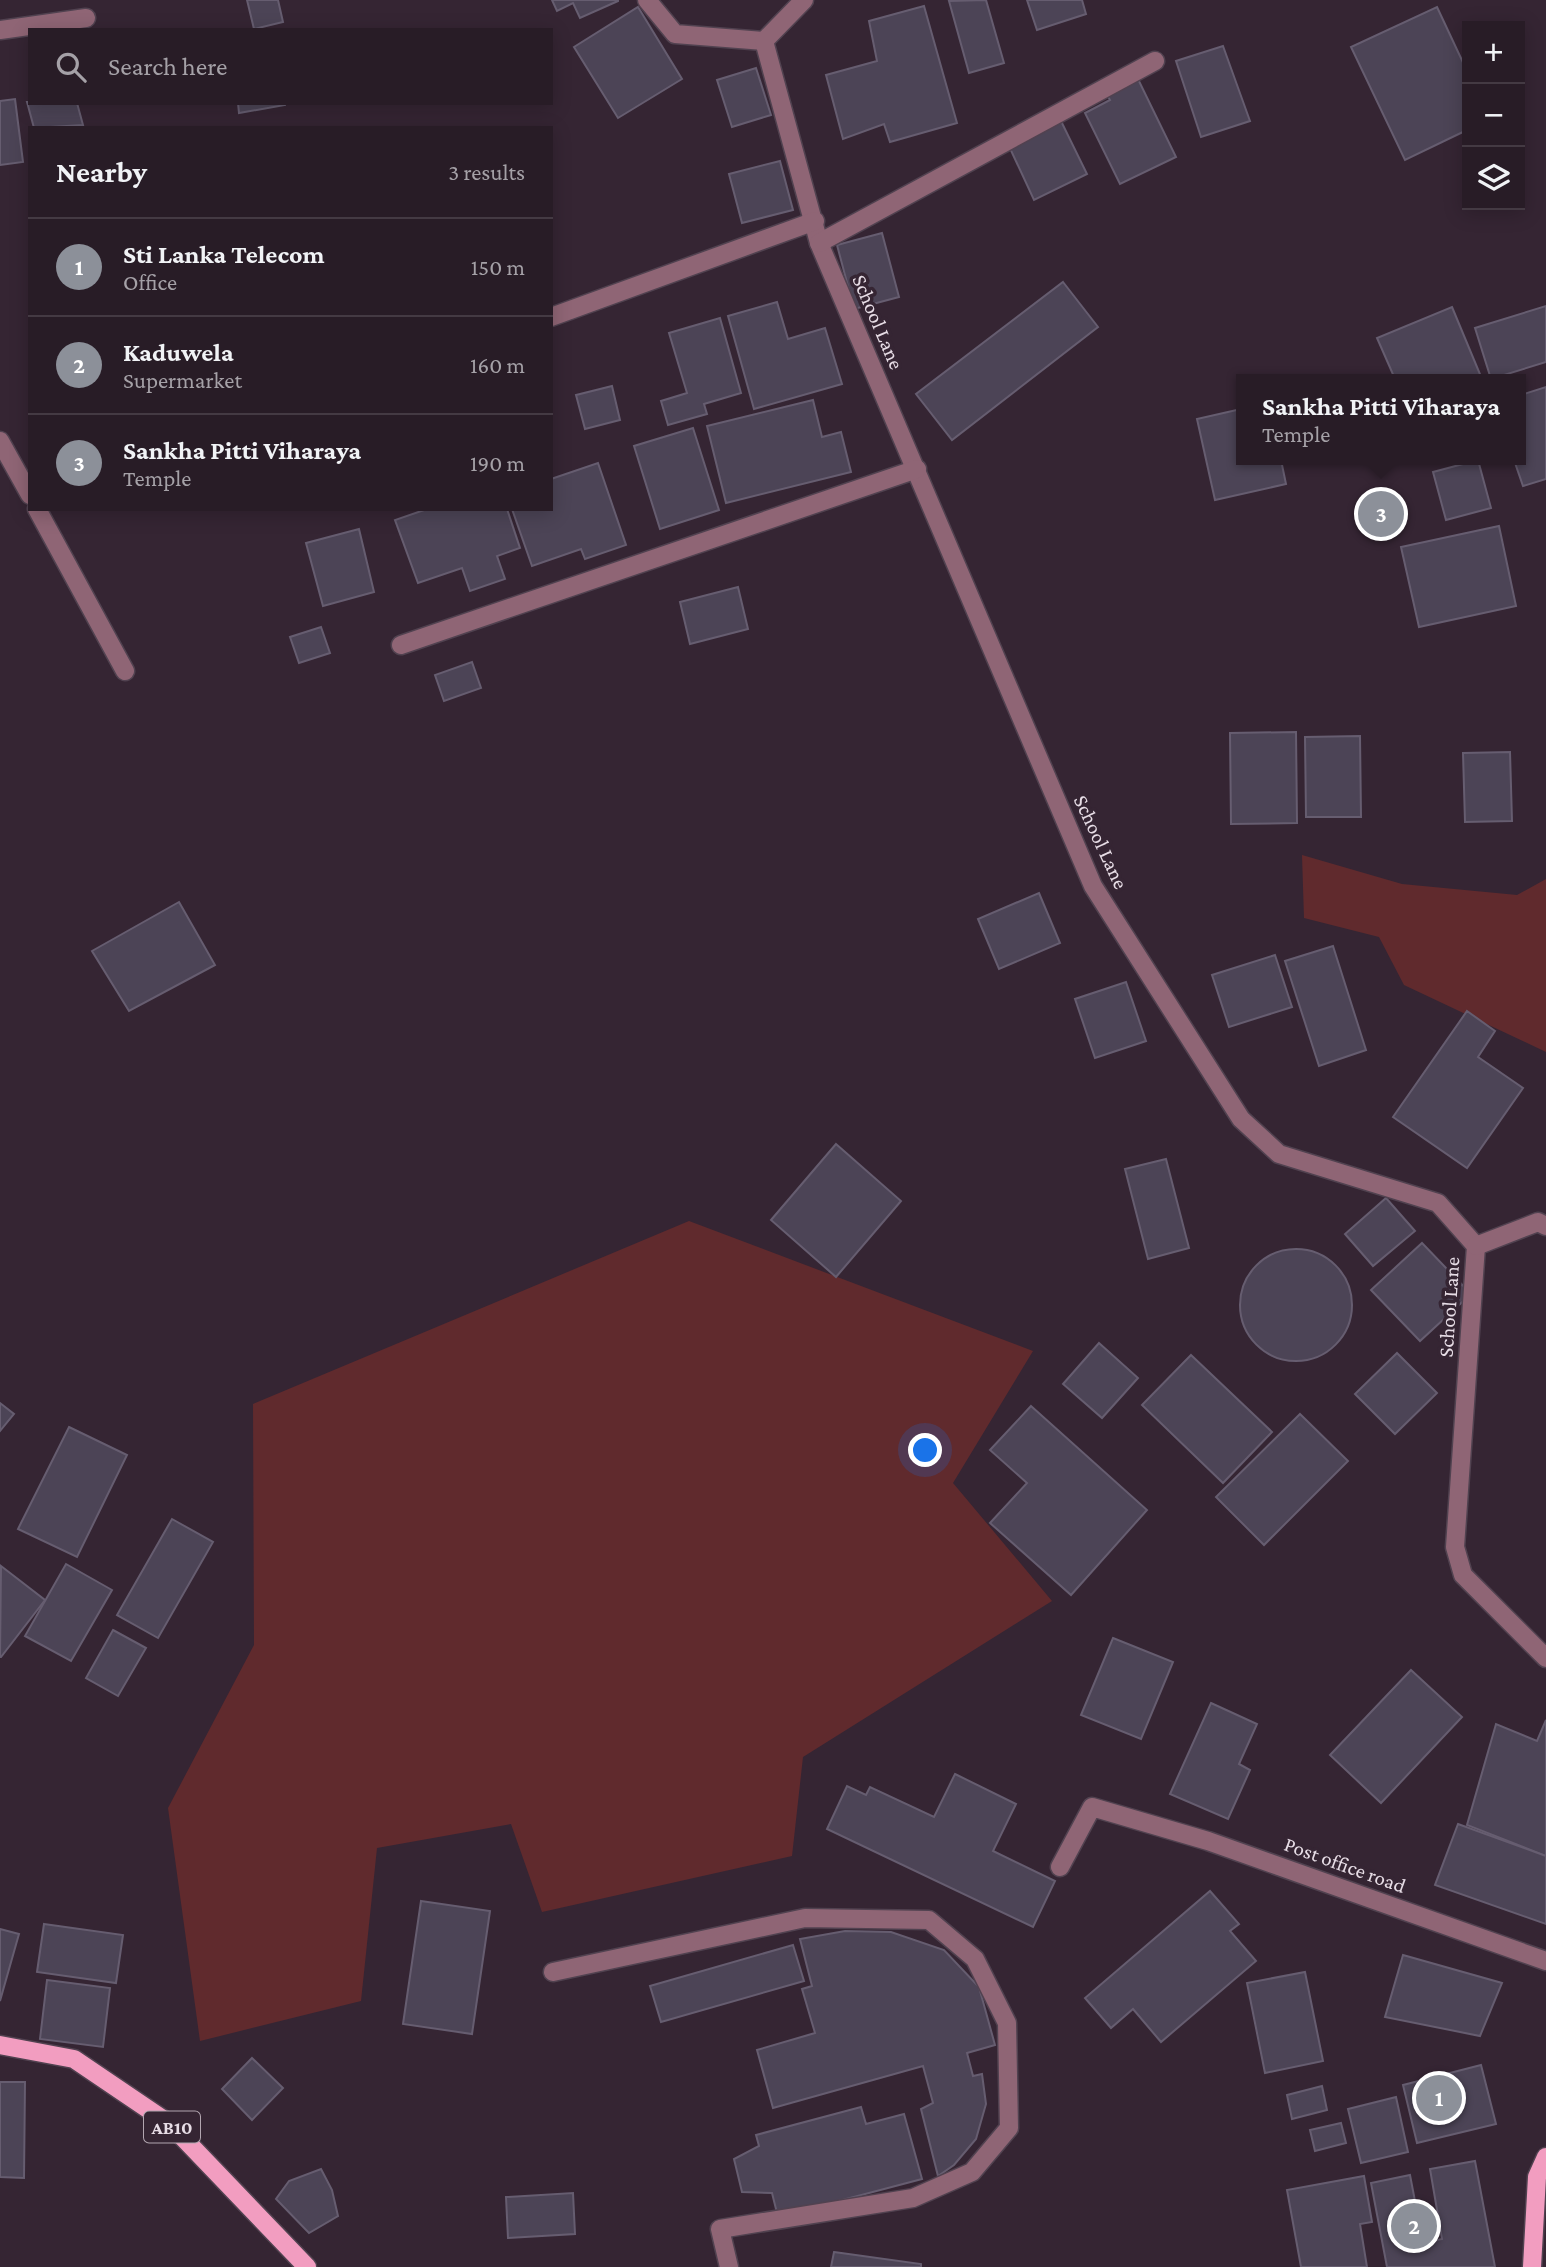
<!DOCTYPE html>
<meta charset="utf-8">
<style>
body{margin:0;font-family:"Crimson Pro",serif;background:#30252e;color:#f1f3f6}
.controls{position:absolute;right:21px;top:21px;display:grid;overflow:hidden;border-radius:0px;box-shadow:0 4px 18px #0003}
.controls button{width:63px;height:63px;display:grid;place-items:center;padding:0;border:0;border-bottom:2px solid #443a43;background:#281c26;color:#f1f3f6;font:35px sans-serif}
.you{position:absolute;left:926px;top:1451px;width:24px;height:24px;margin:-18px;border:5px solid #fff;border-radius:50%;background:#1a73e8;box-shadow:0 0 0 10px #1a73e833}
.badge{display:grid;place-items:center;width:46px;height:46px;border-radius:50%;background:#8c9099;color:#fff;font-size:23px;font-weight:700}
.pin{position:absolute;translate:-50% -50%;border:4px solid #fff;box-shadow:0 2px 7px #0006}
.popup{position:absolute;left:1236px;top:374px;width:290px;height:91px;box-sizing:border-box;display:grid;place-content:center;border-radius:0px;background:#281c26;filter:drop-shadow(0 2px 5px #0005);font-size:23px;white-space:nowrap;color:#a5a1a7}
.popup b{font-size:26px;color:#f1f3f6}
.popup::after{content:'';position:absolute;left:50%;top:100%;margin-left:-14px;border:14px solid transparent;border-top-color:#281c26}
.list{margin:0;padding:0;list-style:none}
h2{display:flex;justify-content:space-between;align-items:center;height:91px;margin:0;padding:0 28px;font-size:30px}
h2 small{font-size:23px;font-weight:400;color:#a5a1a7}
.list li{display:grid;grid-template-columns:46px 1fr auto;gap:21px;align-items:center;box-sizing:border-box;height:98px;padding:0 28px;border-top:2px solid #443a43}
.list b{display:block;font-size:26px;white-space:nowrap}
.list p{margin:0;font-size:23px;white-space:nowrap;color:#a5a1a7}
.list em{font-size:23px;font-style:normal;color:#a5a1a7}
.icon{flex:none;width:38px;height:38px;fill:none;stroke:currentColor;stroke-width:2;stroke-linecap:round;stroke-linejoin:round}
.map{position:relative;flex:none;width:1546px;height:2267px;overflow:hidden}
.search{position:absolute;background:#281c26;box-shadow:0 4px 18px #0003;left:28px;top:28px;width:525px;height:77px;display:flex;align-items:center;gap:18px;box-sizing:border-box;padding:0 24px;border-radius:0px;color:#a5a1a7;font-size:26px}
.panel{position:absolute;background:#281c26;box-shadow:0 4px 18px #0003;left:28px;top:126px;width:525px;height:385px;border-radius:0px}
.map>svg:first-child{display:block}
.green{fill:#602a2d}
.building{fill:#4c4456;stroke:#665d70;stroke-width:2}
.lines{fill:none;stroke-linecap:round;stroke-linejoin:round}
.minor-casing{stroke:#514250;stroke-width:21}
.major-casing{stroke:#514250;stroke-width:21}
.minor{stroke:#8f6575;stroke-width:18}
.major{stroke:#f29dc0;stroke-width:18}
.labels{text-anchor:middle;stroke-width:7;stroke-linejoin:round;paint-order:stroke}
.shield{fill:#352533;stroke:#b2a6b0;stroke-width:2}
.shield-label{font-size:19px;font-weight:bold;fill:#e7dde6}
.street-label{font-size:21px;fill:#e7dde6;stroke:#352533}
</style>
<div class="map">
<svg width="1546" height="2267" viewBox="0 0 1546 2267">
<rect width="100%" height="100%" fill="#352533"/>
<g class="green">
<polygon points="1302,855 1402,884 1517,895 1546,879 1546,1052 1404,985 1379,937 1304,918"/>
<polygon points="689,1221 1033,1351 953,1483 1052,1601 803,1757 792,1856 542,1912 511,1824 377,1848 361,2001 200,2041 168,1808 254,1645 253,1404"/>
</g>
<g class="building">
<polygon points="247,0 278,0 283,22 254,29"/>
<polygon points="552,0 618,0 618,1 580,18 573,3 557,11"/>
<polygon points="986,0 1004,63 969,73 949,1"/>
<polygon points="1027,0 1082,0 1086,14 1037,30"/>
<polygon points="924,6 957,123 890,142 884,124 843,139 826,75 877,61 869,21"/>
<polygon points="638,7 682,79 618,118 574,47"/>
<polygon points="1437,7 1467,71 1467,130 1405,160 1351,47"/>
<polygon points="1223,46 1250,121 1201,137 1176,61"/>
<polygon points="756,68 771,115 732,127 717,80"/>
<polygon points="1136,75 1176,157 1120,184 1085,113 1110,100 1105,91"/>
<polygon points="15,99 23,162 0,165 0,101"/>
<polygon points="27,102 77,103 83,125 34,128"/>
<polygon points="238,103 285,103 285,105 239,113"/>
<polygon points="1060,119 1087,174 1034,200 1008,144"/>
<polygon points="780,161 793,210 742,223 729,174"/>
<polygon points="882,233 899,297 854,309 837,245"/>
<polygon points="1063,282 1098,327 952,440 916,394"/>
<polygon points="777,302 788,339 825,328 842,384 754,409 728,316"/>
<polygon points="1546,306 1546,362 1491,379 1475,328"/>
<polygon points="1452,307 1482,379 1395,379 1377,338"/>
<polygon points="720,318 741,393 704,404 707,414 668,425 661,401 687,393 669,333"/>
<polygon points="612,386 620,420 585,429 576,395"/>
<polygon points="1546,387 1546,479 1523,486 1514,460 1521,460 1521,395"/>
<polygon points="813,400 822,437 841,432 851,472 726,503 707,426"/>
<polygon points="1241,409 1241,460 1281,460 1286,484 1215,500 1197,419"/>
<polygon points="693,428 719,510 660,529 634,446"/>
<polygon points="1478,460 1491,508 1446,520 1433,472"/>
<polygon points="598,463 626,545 585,559 581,549 532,566 512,509 551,509 551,479"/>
<polygon points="427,509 507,509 520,548 497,556 505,579 470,591 462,568 418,583 395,520"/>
<polygon points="1499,526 1516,606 1419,627 1401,547"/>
<polygon points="359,529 374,592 323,606 306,543"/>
<polygon points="738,587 748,629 690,644 680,602"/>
<polygon points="321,627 330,653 299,663 290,637"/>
<polygon points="472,662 481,688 444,701 435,675"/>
<polygon points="1296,732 1297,823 1231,824 1230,733"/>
<polygon points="1360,736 1361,817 1306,817 1305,737"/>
<polygon points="1510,752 1512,821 1465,822 1463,753"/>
<polygon points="1039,893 1060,943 999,969 978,919"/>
<polygon points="179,902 215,965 129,1011 92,951"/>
<polygon points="1333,946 1366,1050 1319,1066 1285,961"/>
<polygon points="1275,955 1292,1007 1229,1027 1212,975"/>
<polygon points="1126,982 1146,1041 1095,1058 1075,999"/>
<polygon points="1467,1011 1495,1031 1478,1057 1523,1088 1467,1168 1393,1117"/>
<polygon points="836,1144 901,1201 836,1277 771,1220"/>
<polygon points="1166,1159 1189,1248 1148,1259 1125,1169"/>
<polygon points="1386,1198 1415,1231 1373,1266 1345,1234"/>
<polygon points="1422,1243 1471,1294 1420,1341 1371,1290"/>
<circle cx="1296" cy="1305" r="56"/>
<polygon points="1099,1343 1138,1378 1102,1418 1063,1384"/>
<polygon points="1397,1353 1437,1393 1395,1434 1355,1394"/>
<polygon points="1191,1355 1272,1432 1223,1483 1142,1405"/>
<polygon points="0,1403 14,1414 0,1431"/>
<polygon points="1031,1406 1147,1510 1071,1595 990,1523 1027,1483 990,1450"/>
<polygon points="1300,1414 1348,1461 1264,1545 1216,1497"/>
<polygon points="69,1427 127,1455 77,1557 18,1529"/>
<polygon points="172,1519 213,1542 158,1638 117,1615"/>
<polygon points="66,1564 112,1590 71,1661 25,1636"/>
<polygon points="1,1566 45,1600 1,1657 0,1657"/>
<polygon points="113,1630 146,1648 118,1696 86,1678"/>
<polygon points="1113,1638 1173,1662 1141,1739 1081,1715"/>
<polygon points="1411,1670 1462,1717 1381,1803 1330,1755"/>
<polygon points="1211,1703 1257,1724 1239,1764 1250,1770 1228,1819 1170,1794"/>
<polygon points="1546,1720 1546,1856 1467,1825 1496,1724 1537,1741"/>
<polygon points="955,1774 1016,1804 993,1851 1055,1881 1033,1927 827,1829 847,1786 866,1795 870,1787 934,1817"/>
<polygon points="1458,1824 1546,1856 1546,1924 1435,1885"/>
<polygon points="1210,1891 1239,1924 1230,1931 1256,1961 1161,2042 1133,2009 1111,2028 1085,1998"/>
<polygon points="421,1901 490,1911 472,2034 403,2024"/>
<polygon points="44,1924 123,1935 116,1983 37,1972"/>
<polygon points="0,1929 19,1934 0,2001"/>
<polygon points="845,1931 891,1932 944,1950 979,1987 995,2045 967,2053 973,2076 982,2074 986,2104 976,2139 954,2165 938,2176 921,2109 933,2103 923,2066 773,2108 757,2050 815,2033 802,1989 812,1986 800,1939"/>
<polygon points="793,1945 804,1981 661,2022 650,1986"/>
<polygon points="1403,1955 1502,1983 1480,2036 1385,2017"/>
<polygon points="1305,1972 1323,2061 1265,2073 1247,1983"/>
<polygon points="47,1980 110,1988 103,2047 40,2039"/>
<polygon points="252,2058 283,2088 252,2120 222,2089"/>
<polygon points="1481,2065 1496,2124 1417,2143 1403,2085"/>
<polygon points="0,2082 25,2082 24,2178 0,2177"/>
<polygon points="1322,2086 1327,2110 1292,2119 1287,2095"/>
<polygon points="1396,2097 1408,2152 1361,2163 1348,2109"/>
<polygon points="861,2107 866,2124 904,2114 922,2179 778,2217 772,2193 742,2192 734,2159 759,2146 756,2135"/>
<polygon points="1341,2123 1346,2143 1315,2151 1310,2130"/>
<polygon points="1475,2161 1495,2267 1387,2267 1371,2183 1410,2175 1423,2243 1442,2239 1430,2169"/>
<polygon points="321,2169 332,2190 338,2216 309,2233 276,2199 289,2181"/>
<polygon points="1364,2176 1372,2222 1360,2224 1367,2267 1301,2267 1287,2190"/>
<polygon points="573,2193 575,2234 508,2238 506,2197"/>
<polygon points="834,2252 921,2264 921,2267 831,2267"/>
</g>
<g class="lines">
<g class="minor-casing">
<g id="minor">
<polyline points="647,0 675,34 764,41"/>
<polyline points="804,0 764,41 819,243 1093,886 1241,1119 1279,1154 1438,1203 1476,1246 1455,1547 1463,1575 1546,1658"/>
<polyline points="0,30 86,18"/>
<polyline points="819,243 1155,61"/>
<polyline points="551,317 815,221"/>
<polyline points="0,441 30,495"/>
<polyline points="37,509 125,671"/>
<polyline points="401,645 917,469"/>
<polyline points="1476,1246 1538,1222 1546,1226"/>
<polyline points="1060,1867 1092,1807 1208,1841 1546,1961"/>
<polyline points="553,1972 805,1918 929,1920 975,1959 1007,2023 1009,2128 972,2172 913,2198 720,2229 729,2267"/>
</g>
</g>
<g class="major-casing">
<g id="major">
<polyline points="0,2045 74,2059 170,2124 307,2267"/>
<polyline points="1532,2267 1537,2177 1546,2157"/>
</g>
</g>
<use href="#minor" class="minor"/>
<use href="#major" class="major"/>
</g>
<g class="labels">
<rect class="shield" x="144" y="2111.5" width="56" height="31" rx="5"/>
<g class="shield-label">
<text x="172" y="2134">AB10</text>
</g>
<g class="street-label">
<text transform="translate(878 322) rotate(67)" y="7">School Lane</text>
<text transform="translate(1101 842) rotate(65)" y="7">School Lane</text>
<text transform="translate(1449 1307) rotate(-86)" y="7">School Lane</text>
<text transform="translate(1345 1865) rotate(20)" y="7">Post office road</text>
</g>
</g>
</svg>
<div class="controls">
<button>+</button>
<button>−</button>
<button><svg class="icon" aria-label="layers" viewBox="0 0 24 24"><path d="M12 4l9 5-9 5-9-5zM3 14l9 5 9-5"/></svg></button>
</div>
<div class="you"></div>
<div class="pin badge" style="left:1439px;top:2098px">1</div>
<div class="pin badge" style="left:1414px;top:2226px">2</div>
<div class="pin badge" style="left:1381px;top:514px">3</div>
<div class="popup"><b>Sankha Pitti Viharaya</b>Temple</div>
<div class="search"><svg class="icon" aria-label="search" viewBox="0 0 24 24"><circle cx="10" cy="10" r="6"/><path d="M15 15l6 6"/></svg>Search here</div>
<section class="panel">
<h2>Nearby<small>3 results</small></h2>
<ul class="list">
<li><span class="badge">1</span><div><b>Sti Lanka Telecom</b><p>Office</p></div><em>150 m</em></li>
<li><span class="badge">2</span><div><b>Kaduwela</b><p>Supermarket</p></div><em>160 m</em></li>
<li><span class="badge">3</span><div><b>Sankha Pitti Viharaya</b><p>Temple</p></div><em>190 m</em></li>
</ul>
</section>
</div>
